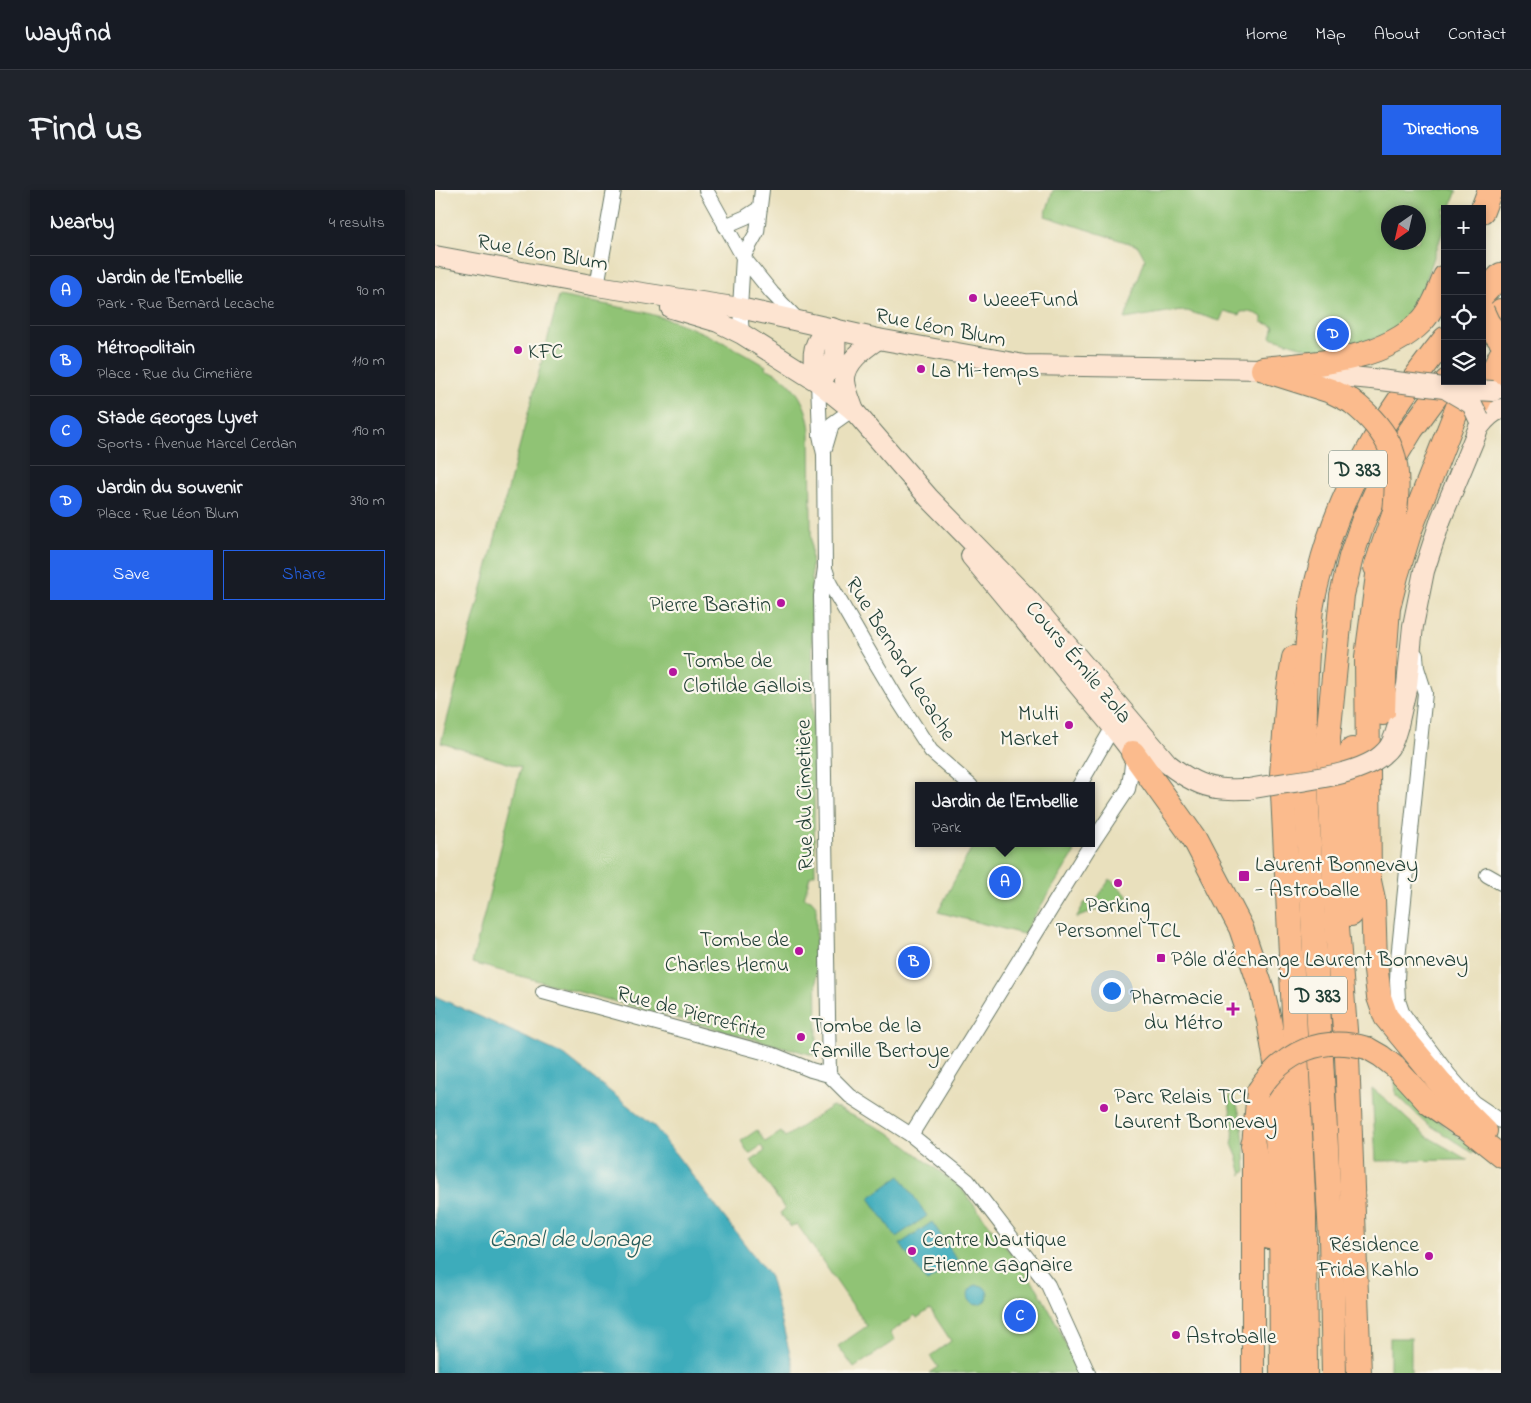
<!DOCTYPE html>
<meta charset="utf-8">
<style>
body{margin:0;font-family:"Indie Flower",sans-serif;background:#20242c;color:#f1f3f6}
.controls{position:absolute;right:15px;top:15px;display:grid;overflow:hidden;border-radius:0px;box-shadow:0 2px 8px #0003}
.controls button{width:45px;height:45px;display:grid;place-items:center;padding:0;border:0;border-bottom:1px solid #363941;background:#171b24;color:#f1f3f6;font:25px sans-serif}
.compass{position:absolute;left:946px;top:15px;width:45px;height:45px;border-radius:50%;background:#171b24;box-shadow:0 2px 8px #0003;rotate:214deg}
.you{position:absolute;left:676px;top:800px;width:18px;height:18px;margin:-12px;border:4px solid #fff;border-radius:50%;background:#1a73e8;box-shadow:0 0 0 8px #1a73e833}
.badge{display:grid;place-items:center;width:32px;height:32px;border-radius:50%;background:#2563eb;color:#fff;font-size:16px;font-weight:700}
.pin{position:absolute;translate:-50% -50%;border:2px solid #fff;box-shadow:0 1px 5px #0006}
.popup{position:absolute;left:480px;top:592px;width:180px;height:65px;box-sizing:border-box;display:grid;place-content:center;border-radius:0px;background:#171b24;filter:drop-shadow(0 1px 4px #0005);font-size:16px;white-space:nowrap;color:#9ea1a6}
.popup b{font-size:19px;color:#f1f3f6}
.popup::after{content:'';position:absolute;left:50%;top:100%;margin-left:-10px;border:10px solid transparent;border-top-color:#171b24}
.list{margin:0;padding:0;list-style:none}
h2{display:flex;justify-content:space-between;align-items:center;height:65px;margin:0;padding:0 20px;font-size:21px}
h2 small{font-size:16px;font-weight:400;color:#9ea1a6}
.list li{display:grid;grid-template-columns:32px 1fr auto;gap:15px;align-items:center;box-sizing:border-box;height:70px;padding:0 20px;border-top:1px solid #363941}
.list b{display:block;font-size:19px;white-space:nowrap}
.list p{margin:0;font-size:16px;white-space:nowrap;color:#9ea1a6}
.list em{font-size:16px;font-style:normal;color:#9ea1a6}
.actions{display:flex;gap:10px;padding:15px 20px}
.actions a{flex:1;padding:11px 0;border:1px solid #2563eb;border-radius:0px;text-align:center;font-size:18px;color:#2563eb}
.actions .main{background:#2563eb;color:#fff}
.icon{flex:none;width:28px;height:28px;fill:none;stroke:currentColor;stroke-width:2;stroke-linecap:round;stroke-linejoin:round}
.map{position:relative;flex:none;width:1066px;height:1183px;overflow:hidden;border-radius:0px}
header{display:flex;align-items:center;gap:30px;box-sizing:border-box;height:70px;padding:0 25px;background:#171b24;border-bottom:1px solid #363941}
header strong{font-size:24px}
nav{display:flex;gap:28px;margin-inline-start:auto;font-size:18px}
.intro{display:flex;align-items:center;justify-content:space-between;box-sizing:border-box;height:120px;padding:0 30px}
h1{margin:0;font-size:35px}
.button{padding:12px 22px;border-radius:0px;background:#2563eb;color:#fff;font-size:18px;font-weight:700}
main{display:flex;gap:30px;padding:0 30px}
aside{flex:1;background:#171b24;border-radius:0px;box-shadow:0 2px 8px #0003}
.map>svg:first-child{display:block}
.green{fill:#90c374;stroke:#588054;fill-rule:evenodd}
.water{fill:#3dacbb;stroke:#2e7478}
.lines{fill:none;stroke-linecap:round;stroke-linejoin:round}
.minor-casing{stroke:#667664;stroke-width:16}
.secondary-casing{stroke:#667664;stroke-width:22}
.primary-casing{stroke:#667664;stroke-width:24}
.trunk-casing{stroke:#667664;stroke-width:26}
.minor{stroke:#fff;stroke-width:14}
.secondary{stroke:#fde4d1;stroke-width:20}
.primary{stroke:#fbbb8d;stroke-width:22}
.trunk{stroke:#fbbb8d;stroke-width:24}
.secondary-bridge-casing{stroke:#667664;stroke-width:22;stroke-linecap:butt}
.primary-bridge-casing{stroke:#667664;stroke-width:24;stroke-linecap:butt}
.trunk-bridge-casing{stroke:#667664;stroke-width:26;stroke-linecap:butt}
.secondary-bridge{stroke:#fde4d1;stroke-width:20}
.primary-bridge{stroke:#fbbb8d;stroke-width:22}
.trunk-bridge{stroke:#fbbb8d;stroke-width:24}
.poi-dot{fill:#b5179e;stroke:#fbf7ec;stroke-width:2}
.labels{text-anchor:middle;stroke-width:4.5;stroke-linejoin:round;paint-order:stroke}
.shield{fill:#fbf7ec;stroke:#61756b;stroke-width:1}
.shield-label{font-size:21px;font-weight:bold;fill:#1f3d34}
.street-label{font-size:22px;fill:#1f3d34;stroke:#fbf7ec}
.poi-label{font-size:22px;fill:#1f3d34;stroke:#fbf7ec;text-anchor:start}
.water-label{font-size:24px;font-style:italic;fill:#285e5c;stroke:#fbf7ec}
</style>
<header>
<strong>Wayfind</strong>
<nav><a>Home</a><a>Map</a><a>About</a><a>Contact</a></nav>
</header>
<div class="intro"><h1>Find us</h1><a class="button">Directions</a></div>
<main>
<aside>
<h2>Nearby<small>4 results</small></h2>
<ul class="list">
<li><span class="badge">A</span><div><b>Jardin de l'Embellie</b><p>Park · Rue Bernard Lecache</p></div><em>90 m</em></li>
<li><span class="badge">B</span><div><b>Métropolitain</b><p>Place · Rue du Cimetière</p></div><em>110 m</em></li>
<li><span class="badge">C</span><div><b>Stade Georges Lyvet</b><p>Sports · Avenue Marcel Cerdan</p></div><em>190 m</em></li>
<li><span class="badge">D</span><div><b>Jardin du souvenir</b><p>Place · Rue Léon Blum</p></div><em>390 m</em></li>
</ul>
<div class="actions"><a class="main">Save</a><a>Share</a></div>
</aside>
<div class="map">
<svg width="1066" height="1183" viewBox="0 0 1066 1183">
<rect width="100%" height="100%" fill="#fbf7ec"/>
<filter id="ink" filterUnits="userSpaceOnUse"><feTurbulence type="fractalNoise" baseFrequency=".02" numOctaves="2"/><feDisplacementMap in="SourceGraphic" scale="10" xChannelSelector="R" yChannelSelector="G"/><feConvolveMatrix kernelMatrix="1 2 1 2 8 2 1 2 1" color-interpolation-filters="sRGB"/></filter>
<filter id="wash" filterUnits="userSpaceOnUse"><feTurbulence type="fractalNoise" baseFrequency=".0096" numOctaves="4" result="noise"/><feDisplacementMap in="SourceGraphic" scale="20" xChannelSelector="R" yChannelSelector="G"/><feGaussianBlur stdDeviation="1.12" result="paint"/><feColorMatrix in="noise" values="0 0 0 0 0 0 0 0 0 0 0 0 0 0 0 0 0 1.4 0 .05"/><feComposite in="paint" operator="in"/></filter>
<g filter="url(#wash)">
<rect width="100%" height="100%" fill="#e9e0bd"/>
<g class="green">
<path d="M618,0h404l-7,19h-5v16l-28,82 -16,20 -18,9 -53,16 -24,-4 -35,-11 3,-11 -12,-4v-5c-6,-4 -14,-6 -21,-5l-2,3 -15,-4 -4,10 -33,-10 -20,1 -42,7 20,-60 -7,-13 -93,-30zM954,22h30v30h-30z"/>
<path d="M124,106c34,7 69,11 102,21 38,12 72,29 105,49l-1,2c28,11 43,35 45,64l5,442 -5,2 -6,22 7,2 5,6 1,150 -345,-93 49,-196 -80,-24z"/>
<polygon points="539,653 624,653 640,662 588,744 503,722"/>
<polygon points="675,689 694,707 641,728 650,712 657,716"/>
<polygon points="959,880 1001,929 1040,960 1038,963 990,932 961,904"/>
<path d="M937,898c20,15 36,34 56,49 13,8 27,15 40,23l-92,1z"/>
<path d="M795,904c13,10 15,60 16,77l-4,4 -5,-19 -5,-12c5,-18 -5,-32 -2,-50z"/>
<polygon points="397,916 453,942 526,998 602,1098 622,1134 643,1183 494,1183 503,1177 495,1166 516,1151 495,1119 482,1128 480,1125 455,1143 460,1150 419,1178 403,1156 432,1136 362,1034 356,1037 345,1023 350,1019 316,971 330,961 326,956 314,964 306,951 322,940 330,952 346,942 350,947"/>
<rect x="955" y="1148" width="21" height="35"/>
</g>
<g class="water">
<polygon points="0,806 129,865 220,937 335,1087 360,1183 0,1183"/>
<polygon points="465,986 492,1026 461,1047 434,1008"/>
<polygon points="497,1032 523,1071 492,1092 465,1054"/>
<circle cx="543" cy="1105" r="10"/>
</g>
</g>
<g filter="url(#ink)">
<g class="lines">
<g class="minor-casing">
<g id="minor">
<polyline points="271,0 308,67 337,103 363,130"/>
<polyline points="290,36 311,27 325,18"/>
<polyline points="162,96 179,0"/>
<polyline points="307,144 305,118 308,67 322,42 327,0"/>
<polyline points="383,192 385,245 389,264 390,378 386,406 394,885"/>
<polyline points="390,258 397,234 411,224 419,221"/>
<polyline points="391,381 395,394 429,453 461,507 496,561 536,596"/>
<polyline points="981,465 982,478 990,503 963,769 962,790 963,810 967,822 974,832 1014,885 1038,912 1066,931"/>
<polyline points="644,596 678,537"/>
<polyline points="1052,685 1066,693"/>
<polyline points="108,802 339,865 376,880 394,885 415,906 476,945 533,991 613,1095 653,1183"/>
<polyline points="476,945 653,659 693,599 696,583 698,564"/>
</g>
</g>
<g class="secondary-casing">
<g id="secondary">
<polyline points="0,66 162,96 305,118 443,149 589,175 828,179 937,189"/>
<path d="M236,118l47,14 24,12 76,48 36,29 75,87 100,102 139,164c14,11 31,22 49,24 11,2 22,1 32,1"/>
<path d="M397,138c5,13 4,28 -2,41 -3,5 -8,9 -12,13 -4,-14 -8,-30 1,-43 3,-4 9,-8 13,-11z"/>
<path d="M419,221c-3,-9 -8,-20 -9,-30 -1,-19 20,-33 33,-42"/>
<polyline points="536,366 678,537 698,563"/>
<path d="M963,535l9,-40 6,-59 11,-55 17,-52 38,-92c6,-8 12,-15 22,-18"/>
</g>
</g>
<g class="primary-casing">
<g id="primary">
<polyline points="932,858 946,866 960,877 994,914 1023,934 1031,938 1066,966"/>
<polyline points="1017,907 1051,941"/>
<polyline points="818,1183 818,955 823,901"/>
</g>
</g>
<g class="trunk-casing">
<g id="trunk">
<polyline points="1047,21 1055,0"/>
<polyline points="1047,105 1066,85"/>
<polyline points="1047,142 1066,121"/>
<path d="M828,179c51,-5 120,-8 159,-48 11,-12 17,-29 23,-44"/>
<polyline points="836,182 896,201 916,211"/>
<polyline points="1040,219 1066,165"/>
<polyline points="946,363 932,467 934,691 938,709 940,772 944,807 951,827 1017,907"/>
<polyline points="941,377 960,322"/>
<polyline points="859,468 853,506 847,584 869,1023 870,1183"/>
<polyline points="948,523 950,458 953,418 961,386 976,337 1023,217 1037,191"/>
<polyline points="698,563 759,648 806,738 827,800 834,830 851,934"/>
<polyline points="916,724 917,560"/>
<polyline points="839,915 846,993 847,1183"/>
<polyline points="818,955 832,1028 833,1047"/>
<path d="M899,1183l-3,-136 -24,-429c-3,-63 -4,-127 3,-189 1,-15 5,-30 9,-45 22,-89 69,-164 126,-235"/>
<polyline points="924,1183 912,866 902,737 893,548 907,405 916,367 929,329 950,283 976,240 1012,191"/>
</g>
</g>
<use href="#minor" class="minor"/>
<use href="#secondary" class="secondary"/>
<use href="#primary" class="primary"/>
<use href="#trunk" class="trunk"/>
<g class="secondary-bridge-casing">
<g id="secondary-bridge">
<polyline points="937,189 1009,198 1058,201"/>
<polyline points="1013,200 1037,214 1044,229"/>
<path d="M814,599c37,-8 111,-10 136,-37 8,-7 10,-17 13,-27"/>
</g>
</g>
<g class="primary-bridge-casing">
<path id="primary-bridge" d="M823,901c25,-39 64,-56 109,-43"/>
</g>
<g class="trunk-bridge-casing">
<g id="trunk-bridge">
<polyline points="1047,121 1052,132 1066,151"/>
<path d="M916,211c42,33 50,59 44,111"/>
</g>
</g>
<use href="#secondary-bridge" class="secondary-bridge"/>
<use href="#primary-bridge" class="primary-bridge"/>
<use href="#trunk-bridge" class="trunk-bridge"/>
</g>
</g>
<g class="poi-dot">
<circle cx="538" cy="108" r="5"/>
<circle cx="83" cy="160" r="5"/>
<circle cx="486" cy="179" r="5"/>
<circle cx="346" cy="413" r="5"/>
<circle cx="238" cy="482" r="5"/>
<circle cx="634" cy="535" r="5"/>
<rect x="803" y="680" width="12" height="12" rx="2.5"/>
<circle cx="683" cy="693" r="5"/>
<circle cx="364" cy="761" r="5"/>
<rect x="721" y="763" width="10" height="10" rx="2.5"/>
<path d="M795.5 811.5h5v5h5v5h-5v5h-5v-5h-5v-5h5z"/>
<circle cx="366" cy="847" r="5"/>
<circle cx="669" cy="918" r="5"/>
<circle cx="477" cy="1061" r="5"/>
<circle cx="994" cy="1066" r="5"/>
<circle cx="741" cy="1145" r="5"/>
</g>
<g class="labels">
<g class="shield">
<rect x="894" y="260.5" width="58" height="37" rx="4"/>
<rect x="854" y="786.5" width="58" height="37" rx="4"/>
</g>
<g class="shield-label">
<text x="923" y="286">D 383</text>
<text x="883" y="812">D 383</text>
</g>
<g class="street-label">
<text transform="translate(108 61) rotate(10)" y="8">Rue Léon Blum</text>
<text transform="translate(506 136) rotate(11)" y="8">Rue Léon Blum</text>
<text transform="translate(467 468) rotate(58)" y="8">Rue Bernard Lecache</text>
<text transform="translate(645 471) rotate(50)" y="8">Cours Émile Zola</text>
<text transform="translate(368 605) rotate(-91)" y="8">Rue du Cimetière</text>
<text transform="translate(257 821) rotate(15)" y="8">Rue de Pierrefrite</text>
</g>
<g class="poi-label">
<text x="548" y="116">WeeeFund</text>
<text x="93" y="168">KFC</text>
<text x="496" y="187">La Mi-temps</text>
<text x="336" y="421" text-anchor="end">Pierre Baratin</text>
<text x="248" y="477">Tombe de<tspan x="248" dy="25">Clotilde Gallois</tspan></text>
<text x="624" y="530" text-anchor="end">Multi<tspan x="624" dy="25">Market</tspan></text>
<text x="820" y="681">Laurent Bonnevay<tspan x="820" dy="25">- Astroballe</tspan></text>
<text x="683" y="722" text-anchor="middle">Parking<tspan x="683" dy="25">Personnel TCL</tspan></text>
<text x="354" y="756" text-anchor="end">Tombe de<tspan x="354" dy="25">Charles Hernu</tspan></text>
<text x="736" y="776">Pôle d'échange Laurent Bonnevay</text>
<text x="788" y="814" text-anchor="end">Pharmacie<tspan x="788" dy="25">du Métro</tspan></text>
<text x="376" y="842">Tombe de la<tspan x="376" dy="25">famille Bertoye</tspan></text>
<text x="679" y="913">Parc Relais TCL<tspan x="679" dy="25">Laurent Bonnevay</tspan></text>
<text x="487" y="1056">Centre Nautique<tspan x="487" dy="25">Etienne Gagnaire</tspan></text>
<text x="984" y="1061" text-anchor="end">Résidence<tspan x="984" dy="25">Frida Kahlo</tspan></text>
<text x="751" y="1153">Astroballe</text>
</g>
<g class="water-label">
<text x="135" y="1056">Canal de Jonage</text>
</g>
</g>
</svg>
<div class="controls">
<button>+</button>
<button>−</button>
<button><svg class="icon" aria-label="locate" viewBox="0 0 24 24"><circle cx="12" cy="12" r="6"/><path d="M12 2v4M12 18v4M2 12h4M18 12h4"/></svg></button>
<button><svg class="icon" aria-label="layers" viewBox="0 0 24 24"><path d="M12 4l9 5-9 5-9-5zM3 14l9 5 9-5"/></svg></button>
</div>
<svg class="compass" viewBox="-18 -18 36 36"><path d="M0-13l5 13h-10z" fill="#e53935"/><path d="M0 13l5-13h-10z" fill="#9ea1a6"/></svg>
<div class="you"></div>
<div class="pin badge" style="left:570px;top:692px">A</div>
<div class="popup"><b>Jardin de l'Embellie</b>Park</div>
<div class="pin badge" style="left:479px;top:772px">B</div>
<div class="pin badge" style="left:585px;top:1126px">C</div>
<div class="pin badge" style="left:898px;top:144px">D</div>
</div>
</main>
